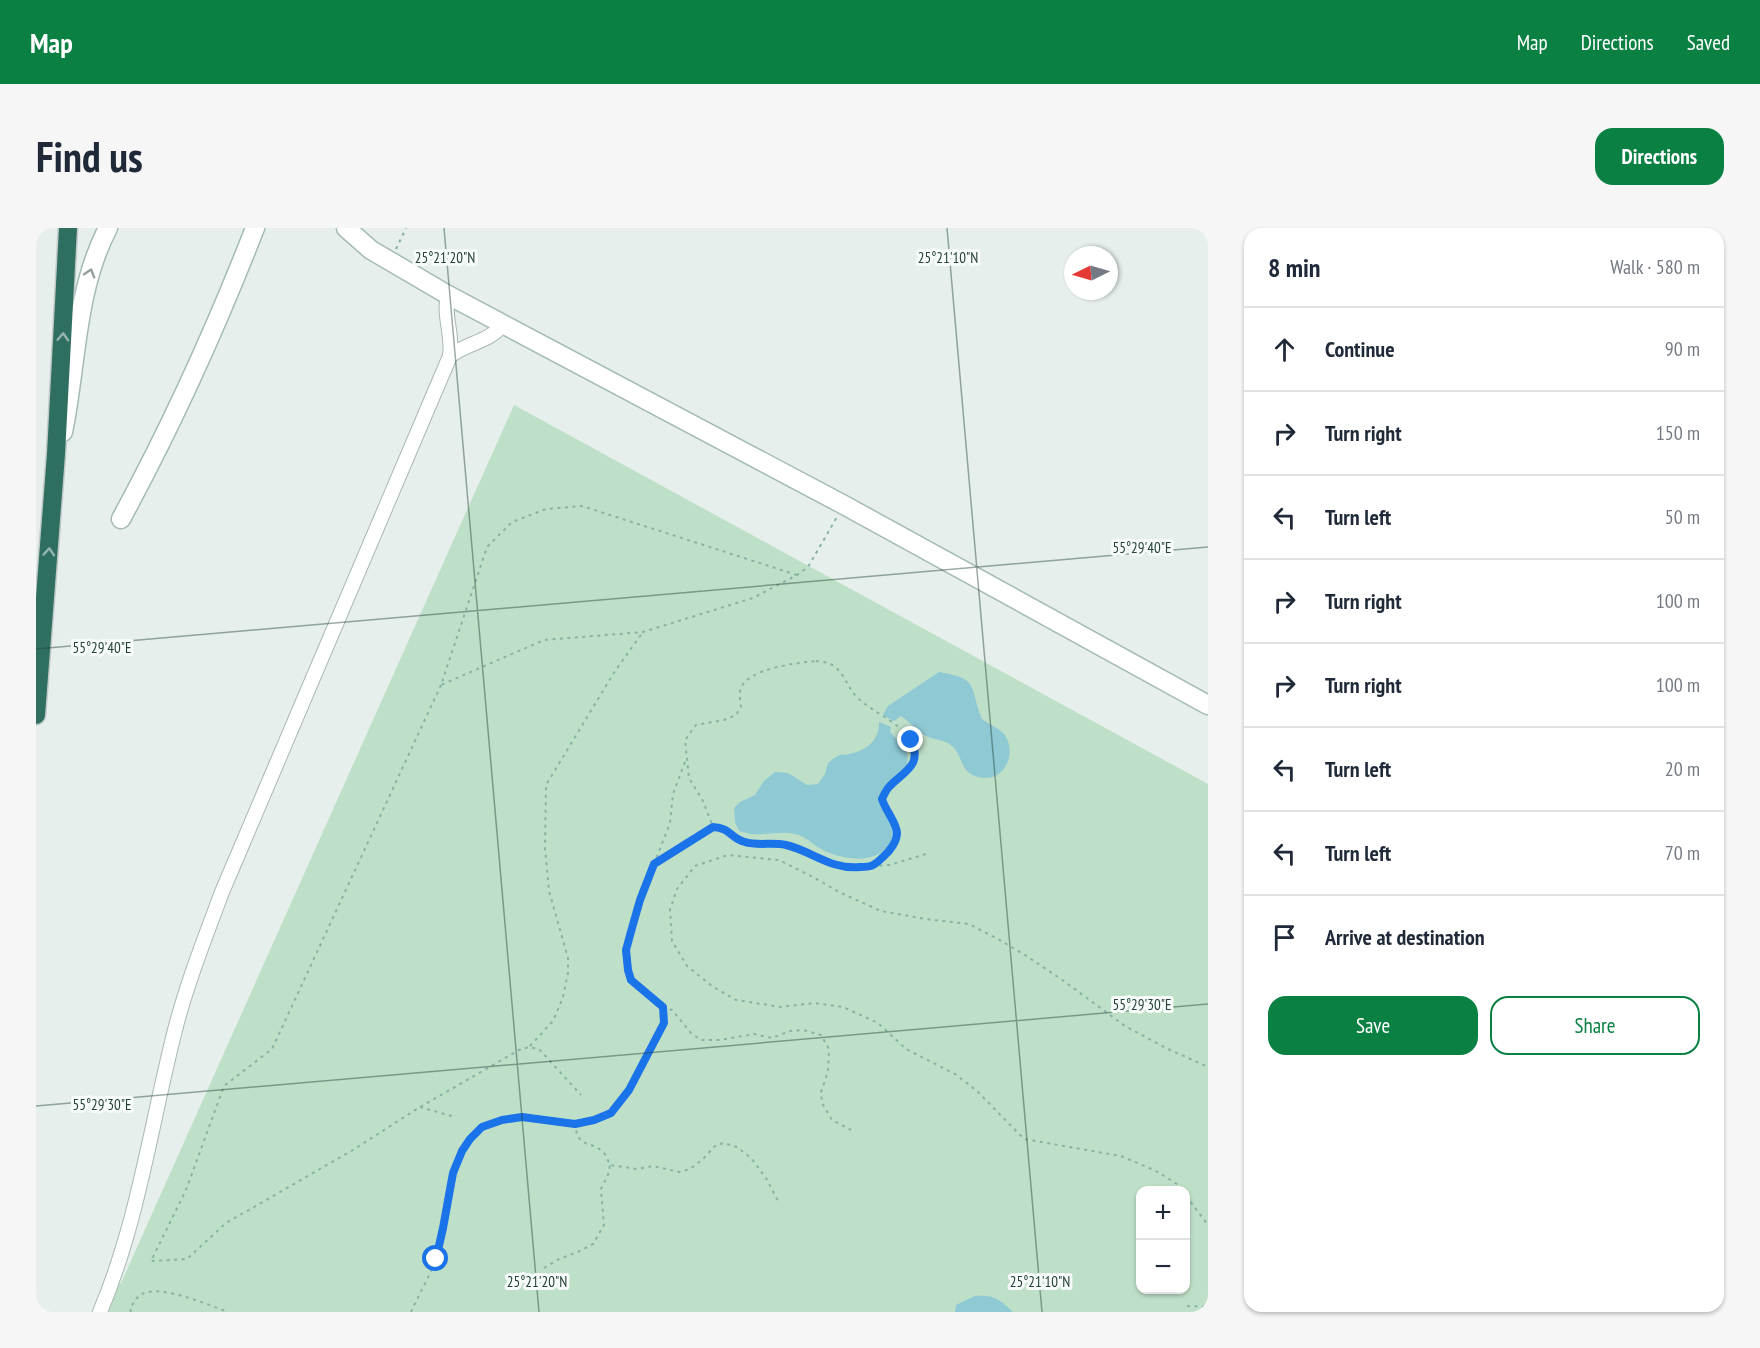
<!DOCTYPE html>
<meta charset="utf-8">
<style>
body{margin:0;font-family:"PT Sans Narrow",sans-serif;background:#f6f6f7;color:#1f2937}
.controls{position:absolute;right:18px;bottom:18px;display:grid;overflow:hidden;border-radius:12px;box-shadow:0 2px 4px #0004}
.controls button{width:54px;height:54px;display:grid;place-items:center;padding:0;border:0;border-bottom:2px solid #e0e1e3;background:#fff;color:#1f2937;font:30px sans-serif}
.compass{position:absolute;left:1028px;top:18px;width:54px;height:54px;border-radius:50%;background:#fff;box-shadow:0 2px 4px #0004;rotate:265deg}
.stop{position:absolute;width:18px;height:18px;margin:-14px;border:4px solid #1a73e8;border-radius:50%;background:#fff}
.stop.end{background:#1a73e8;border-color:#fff;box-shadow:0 2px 6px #0008}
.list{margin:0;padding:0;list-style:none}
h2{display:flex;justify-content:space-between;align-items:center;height:78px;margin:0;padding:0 24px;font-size:26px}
h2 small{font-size:20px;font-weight:400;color:#747a83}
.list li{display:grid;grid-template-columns:39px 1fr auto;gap:18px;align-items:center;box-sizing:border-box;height:84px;padding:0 24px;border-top:2px solid #e0e1e3}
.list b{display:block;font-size:22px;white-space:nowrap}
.list em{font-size:20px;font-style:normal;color:#747a83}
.actions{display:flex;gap:12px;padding:18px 24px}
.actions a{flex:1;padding:14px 0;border:2px solid #0b8043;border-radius:18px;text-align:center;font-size:21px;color:#0b8043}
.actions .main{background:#0b8043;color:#fff}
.icon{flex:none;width:33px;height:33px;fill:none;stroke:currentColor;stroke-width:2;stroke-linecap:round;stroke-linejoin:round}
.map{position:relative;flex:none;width:1172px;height:1084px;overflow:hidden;border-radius:18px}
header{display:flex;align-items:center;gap:36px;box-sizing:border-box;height:84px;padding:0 30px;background:#0b8043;color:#fff}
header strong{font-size:28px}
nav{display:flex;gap:33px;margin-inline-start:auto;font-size:21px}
.intro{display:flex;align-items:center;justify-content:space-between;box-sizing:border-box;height:144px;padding:0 36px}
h1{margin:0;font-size:42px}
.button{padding:15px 27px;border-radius:18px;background:#0b8043;color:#fff;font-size:21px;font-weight:700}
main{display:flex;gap:36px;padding:0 36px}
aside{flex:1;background:#fff;border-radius:18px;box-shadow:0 2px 4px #0004}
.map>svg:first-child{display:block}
.green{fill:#bfe0c8;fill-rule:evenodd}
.water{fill:#8ec9d4}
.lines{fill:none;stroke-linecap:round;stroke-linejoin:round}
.street-casing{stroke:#a8b8b2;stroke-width:16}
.secondary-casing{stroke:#a4bbb3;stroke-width:21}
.highway-casing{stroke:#c2cac8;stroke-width:21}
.path{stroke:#86b3a5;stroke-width:2;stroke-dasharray:3 4.5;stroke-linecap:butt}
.street{stroke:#fff;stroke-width:14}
.secondary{stroke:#fff;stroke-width:18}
.highway{stroke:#2f6f62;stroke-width:18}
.oneway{stroke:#92a09c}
.oneway2{stroke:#93b5ae}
.route{stroke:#1a73e8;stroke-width:8}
.ticks{fill:none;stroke:#24423a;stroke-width:1.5;stroke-opacity:0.45}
.ticks-label{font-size:15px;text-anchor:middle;fill:#24423a;stroke:#f7fbf9;stroke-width:6;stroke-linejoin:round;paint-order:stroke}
</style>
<header>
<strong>Map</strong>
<nav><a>Map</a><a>Directions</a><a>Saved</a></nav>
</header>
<div class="intro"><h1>Find us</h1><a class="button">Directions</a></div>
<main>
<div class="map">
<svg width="1172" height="1084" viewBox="0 0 1172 1084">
<rect width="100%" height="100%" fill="#e6efeb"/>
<path class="green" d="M478,177l694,379v528h-1103l13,-28 3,-1zM1104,962h46v100h-46z"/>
<g class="water">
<path d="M903,444c41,7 30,14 43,47 7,5 18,10 23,16 13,21 -3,49 -27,42 -20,-6 -14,-21 -26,-31 -6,-6 -18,-6 -26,-10 -10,-5 -15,-14 -25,-20l-7,5 -11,-6 5,-9z"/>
<path d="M843,494l12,5 -1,5c4,5 9,9 13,13 9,13 4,28 -8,36 -5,4 -11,6 -14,12 -9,15 15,25 12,41 -7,31 -44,27 -66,18 -10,-4 -18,-13 -28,-17 -15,-5 -30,0 -46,-1 -4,0 -9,-2 -14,-3l-4,-9 -1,-14 6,-6 15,-7 9,-14 11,-9 13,1 19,12 11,-1 7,-10 3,-11c3,-2 8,-7 12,-8 3,-1 6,0 9,-1 17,-3 31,-14 30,-32z"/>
<path d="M939,1068c20,-1 24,3 38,16h-58l1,-7z"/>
</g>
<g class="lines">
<g class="street-casing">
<g id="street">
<path d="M414,128c17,-13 41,-15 52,-31"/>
<path d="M64,1084c38,-90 51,-188 75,-282 12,-47 30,-92 47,-138l228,-536c3,-23 -7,-39 -2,-61"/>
</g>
</g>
<g class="secondary-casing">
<g id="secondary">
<polyline points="310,0 335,22 412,67 808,277 1172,477"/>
<path d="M27,204c14,-68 12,-141 45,-204"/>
<path d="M85,291c51,-94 95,-191 134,-291"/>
</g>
</g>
<g class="highway-casing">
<polyline id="highway" points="0,487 20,226 32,0"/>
</g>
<g class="path">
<polyline points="360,21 370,0"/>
<polyline points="761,347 546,278 510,281 476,294 451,319 405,457 508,412 607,404 717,370 761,347 772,339 801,289"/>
<path d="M780,433c6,1 13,1 18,5 11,9 13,20 21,29 17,20 61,31 59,61 -1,17 -15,21 -25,31 -3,3 -5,8 -7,12 3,11 15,24 15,33 0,9 -7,19 -13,24 -34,30 -64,-3 -98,-11 -13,-3 -29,1 -41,-3 -15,-4 -14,-14 -32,-15l-10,-26 -14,-23 -4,-38 11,-15 28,-5 12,-5 5,-8c-1,-6 -2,-14 0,-19 8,-20 56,-25 75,-27z"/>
<polyline points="405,457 236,821 188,858 150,962 115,1033 151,1031 190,995 317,922 384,879 483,822 493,819 503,821 545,867"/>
<polyline points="649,534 637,566 634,595 604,672 590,722 592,742 595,752 609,762 618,772 627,779 636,782 655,805 665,812 684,812 718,806 736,810 754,803 767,802 785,807 793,821 792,844 785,864 786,875 796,892 815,902"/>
<polyline points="618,637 676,599"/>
<polyline points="836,638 853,637 890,626"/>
<path d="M627,779l1,16 -35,67 -18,23 -17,7 -19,4c3,25 14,16 27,27 4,3 6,10 8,14l27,4 16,-3 26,6 11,-3 12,-9 14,-15 8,-2 13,4 14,11 15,20 12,23"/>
<polyline points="494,818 517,793 527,769 532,745 532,730 513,663 509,620 510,557 579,443 607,404"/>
<polyline points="384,879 419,889"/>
<polyline points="1146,962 1141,956 1120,943 1085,928 988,911 941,863 919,846 870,821 842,795 807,779 778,775 745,779 700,772 676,758 651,738 636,713 634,682 641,661 659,638 692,627 743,632 775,648 805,665 845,683 890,691 933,696 960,710 989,727 1025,751 1089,798 1130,820 1172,839"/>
<polyline points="1150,968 1172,997"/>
<polyline points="508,1040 523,1031 542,1024 557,1016 568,997 565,961 572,947 574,937"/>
<polyline points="1151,1078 1172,1079"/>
<path d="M95,1084l-1,-4c4,-5 7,-12 12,-14 18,-10 67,11 86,18"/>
<path d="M375,1084c8,-18 19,-36 25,-54 15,-46 7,-124 66,-138 23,-6 50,1 73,4"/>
</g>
<use href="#street" class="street"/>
<use href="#secondary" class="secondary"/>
<use href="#highway" class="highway"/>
</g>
<defs><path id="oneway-chevron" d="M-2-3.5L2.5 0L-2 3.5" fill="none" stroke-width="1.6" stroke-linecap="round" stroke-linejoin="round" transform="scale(1.5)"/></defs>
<use class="oneway" href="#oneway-chevron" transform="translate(54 45) rotate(-73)"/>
<g class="oneway2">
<use href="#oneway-chevron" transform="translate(27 109) rotate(-87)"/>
<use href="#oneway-chevron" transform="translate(13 324) rotate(-86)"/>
</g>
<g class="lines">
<path class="route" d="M400,1031l7,-31 10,-55 9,-22 8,-12 12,-12 20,-7 20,-3 53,7 19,-4 17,-7 18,-23 35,-67 -1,-16 -32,-27 -3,-10 -2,-20 6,-22 8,-28 14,-36 59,-37c18,1 17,11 32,15 11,4 28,0 41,3 26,6 45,25 74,22 5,0 10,0 13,-2 4,-2 8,-6 11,-9 6,-5 13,-15 13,-23 0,-10 -12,-23 -15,-34 2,-4 4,-9 7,-12 15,-16 34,-21 22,-47"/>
</g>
<path class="ticks" d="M408,0l95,1084M911,0l95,1084M0,421l1172,-102M0,878l1172,-102"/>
<g class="ticks-label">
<text x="409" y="35">25°21'20"N</text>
<text x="912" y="35">25°21'10"N</text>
<text x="1106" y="325">55°29'40"E</text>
<text x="66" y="425">55°29'40"E</text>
<text x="1106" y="782">55°29'30"E</text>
<text x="66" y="882">55°29'30"E</text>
<text x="501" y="1059">25°21'20"N</text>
<text x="1004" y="1059">25°21'10"N</text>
</g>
</svg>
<div class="controls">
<button>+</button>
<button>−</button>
</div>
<svg class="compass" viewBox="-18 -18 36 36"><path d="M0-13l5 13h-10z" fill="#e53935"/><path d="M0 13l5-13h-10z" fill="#747a83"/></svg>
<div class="stop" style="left:400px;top:1031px"></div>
<div class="stop end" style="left:875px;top:512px"></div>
</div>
<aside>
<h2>8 min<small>Walk · 580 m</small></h2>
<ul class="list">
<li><svg class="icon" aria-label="ahead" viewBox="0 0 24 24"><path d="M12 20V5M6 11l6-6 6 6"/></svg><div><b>Continue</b></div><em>90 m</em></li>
<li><svg class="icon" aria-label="right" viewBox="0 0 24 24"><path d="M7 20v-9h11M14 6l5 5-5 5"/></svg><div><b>Turn right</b></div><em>150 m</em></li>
<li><svg class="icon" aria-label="left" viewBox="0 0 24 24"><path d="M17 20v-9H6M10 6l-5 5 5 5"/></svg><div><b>Turn left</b></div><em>50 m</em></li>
<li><svg class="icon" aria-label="right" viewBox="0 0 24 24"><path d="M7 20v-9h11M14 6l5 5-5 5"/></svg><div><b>Turn right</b></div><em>100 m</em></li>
<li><svg class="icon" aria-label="right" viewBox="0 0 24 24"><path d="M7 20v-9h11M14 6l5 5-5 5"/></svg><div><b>Turn right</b></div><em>100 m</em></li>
<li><svg class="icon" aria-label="left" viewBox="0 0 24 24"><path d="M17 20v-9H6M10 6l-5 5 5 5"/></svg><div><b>Turn left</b></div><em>20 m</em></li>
<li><svg class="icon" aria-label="left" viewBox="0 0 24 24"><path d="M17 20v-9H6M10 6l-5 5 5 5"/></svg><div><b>Turn left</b></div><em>70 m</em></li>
<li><svg class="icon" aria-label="arrive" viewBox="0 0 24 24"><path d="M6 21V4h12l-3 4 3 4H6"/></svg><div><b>Arrive at destination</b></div></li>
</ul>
<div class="actions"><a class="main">Save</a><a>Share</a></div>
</aside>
</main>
